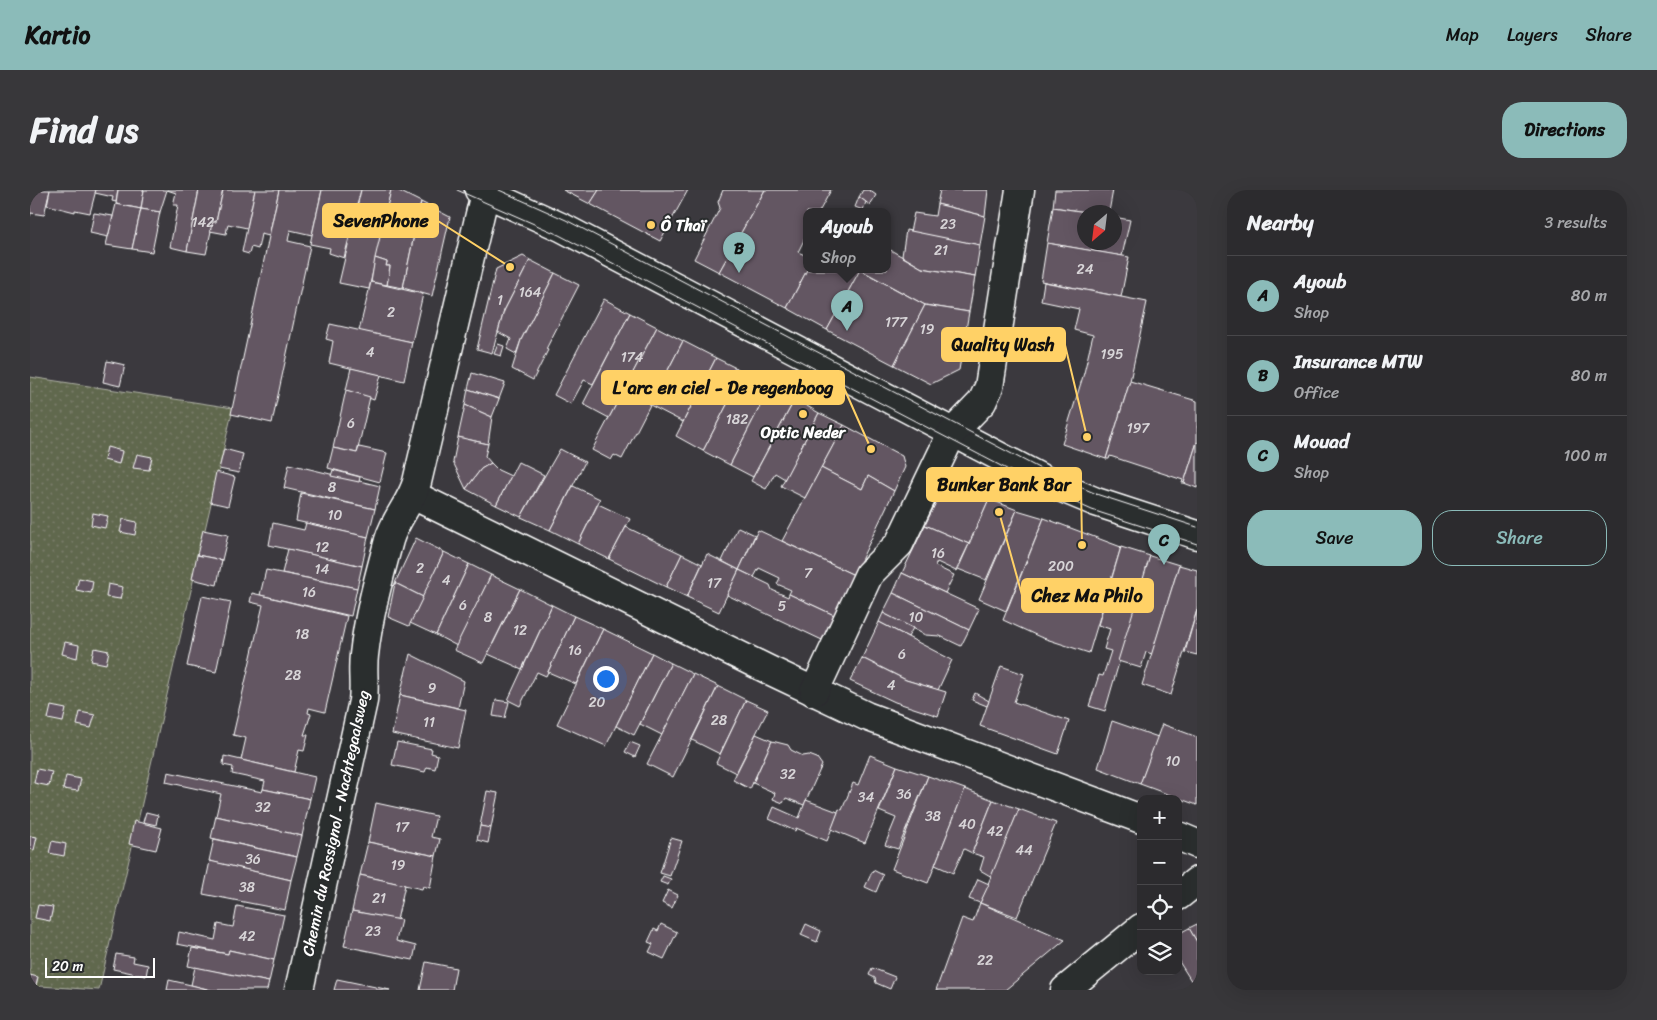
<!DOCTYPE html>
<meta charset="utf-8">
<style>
body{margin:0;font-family:Sriracha,sans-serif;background:#38373a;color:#f1f3f6}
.controls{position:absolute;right:15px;bottom:15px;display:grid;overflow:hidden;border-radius:10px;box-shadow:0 5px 20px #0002}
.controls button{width:45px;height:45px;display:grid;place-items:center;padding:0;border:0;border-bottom:1px solid #48474a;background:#2c2b2e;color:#f1f3f6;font:25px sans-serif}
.compass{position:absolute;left:1047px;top:15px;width:45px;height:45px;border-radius:50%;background:#2c2b2e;box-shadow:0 5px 20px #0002;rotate:208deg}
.scale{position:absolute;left:15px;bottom:12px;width:110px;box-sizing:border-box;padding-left:5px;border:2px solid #fff;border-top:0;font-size:14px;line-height:18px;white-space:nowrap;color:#fff;-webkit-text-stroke:4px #2a2d2e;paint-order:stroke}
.you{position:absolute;left:575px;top:488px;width:18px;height:18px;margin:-12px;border:4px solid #fff;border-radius:50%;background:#1a73e8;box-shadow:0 0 0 8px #1a73e833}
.badge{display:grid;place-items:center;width:32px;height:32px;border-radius:50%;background:#8bbbb9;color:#111;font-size:16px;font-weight:700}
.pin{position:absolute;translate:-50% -41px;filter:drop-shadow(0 1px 2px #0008)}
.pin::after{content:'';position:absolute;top:26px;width:18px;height:15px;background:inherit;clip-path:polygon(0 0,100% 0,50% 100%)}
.popup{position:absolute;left:773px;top:18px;width:88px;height:65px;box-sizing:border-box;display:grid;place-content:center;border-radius:10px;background:#2c2b2e;filter:drop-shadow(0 1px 4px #0005);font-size:16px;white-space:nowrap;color:#a6a7aa}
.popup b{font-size:19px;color:#f1f3f6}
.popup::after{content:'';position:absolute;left:50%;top:100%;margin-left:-10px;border:10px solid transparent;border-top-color:#2c2b2e}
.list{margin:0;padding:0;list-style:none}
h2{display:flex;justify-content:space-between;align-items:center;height:65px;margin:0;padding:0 20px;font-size:21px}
h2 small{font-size:16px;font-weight:400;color:#a6a7aa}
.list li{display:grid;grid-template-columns:32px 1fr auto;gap:15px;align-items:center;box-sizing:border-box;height:80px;padding:0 20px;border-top:1px solid #48474a}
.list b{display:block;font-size:19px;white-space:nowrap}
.list p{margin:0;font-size:16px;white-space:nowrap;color:#a6a7aa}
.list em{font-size:16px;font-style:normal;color:#a6a7aa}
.actions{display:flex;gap:10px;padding:15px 20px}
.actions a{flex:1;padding:11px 0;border:1px solid #8bbbb9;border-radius:20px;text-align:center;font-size:18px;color:#8bbbb9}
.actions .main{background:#8bbbb9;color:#111}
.icon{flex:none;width:28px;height:28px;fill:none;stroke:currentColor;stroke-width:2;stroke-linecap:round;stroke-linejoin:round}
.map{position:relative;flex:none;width:1167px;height:800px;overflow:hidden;border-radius:20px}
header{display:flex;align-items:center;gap:30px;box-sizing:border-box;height:70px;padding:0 25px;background:#8bbbb9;color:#111}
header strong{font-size:24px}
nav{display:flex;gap:28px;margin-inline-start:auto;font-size:18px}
.intro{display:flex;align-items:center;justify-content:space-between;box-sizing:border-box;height:120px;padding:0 30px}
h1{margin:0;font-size:35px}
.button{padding:12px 22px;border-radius:20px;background:#8bbbb9;color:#111;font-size:18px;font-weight:700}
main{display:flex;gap:30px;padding:0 30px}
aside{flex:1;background:#2c2b2e;border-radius:20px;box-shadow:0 5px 20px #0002}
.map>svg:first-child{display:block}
.grass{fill:url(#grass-dots);stroke:#b0b3a6}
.building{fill:#645662;stroke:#fff}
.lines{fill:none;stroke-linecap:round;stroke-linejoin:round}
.street-casing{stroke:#fff;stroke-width:31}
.street{stroke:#2a2d2e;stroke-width:28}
.tram{stroke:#fff;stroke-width:1}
.poi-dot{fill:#ffd166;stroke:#2a2d2e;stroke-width:2}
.labels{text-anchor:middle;stroke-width:4;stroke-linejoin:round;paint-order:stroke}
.number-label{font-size:14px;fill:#d8d5d8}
.poi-label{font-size:16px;font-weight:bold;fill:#fff;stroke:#2a2d2e;text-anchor:start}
.street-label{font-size:16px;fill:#fff;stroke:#2a2d2e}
.leader{fill:none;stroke:#ffd166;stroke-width:2}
.callout-dot{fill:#ffd166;stroke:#2a2d2e;stroke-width:2}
.callout{fill:#ffd166;stroke:#ffd166;stroke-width:2}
.callout-label{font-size:18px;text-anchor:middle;font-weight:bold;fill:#111}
</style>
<header>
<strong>Kartio</strong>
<nav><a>Map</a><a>Layers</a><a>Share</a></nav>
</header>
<div class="intro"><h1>Find us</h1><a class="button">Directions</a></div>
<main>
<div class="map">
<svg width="1167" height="800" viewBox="0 0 1167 800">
<defs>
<pattern id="grass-dots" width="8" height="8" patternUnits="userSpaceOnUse" patternTransform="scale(1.25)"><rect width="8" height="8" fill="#61674e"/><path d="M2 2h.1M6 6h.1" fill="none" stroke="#797e69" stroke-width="1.8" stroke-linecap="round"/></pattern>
</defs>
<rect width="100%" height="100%" fill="#3b393e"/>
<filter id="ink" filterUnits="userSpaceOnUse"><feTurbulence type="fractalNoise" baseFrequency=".02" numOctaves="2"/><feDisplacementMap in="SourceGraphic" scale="10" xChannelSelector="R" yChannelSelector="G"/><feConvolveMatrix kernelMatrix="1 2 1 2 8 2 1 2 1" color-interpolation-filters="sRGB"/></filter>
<g filter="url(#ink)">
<polygon class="grass" points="0,187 203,218 69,800 10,796 9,800 0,800"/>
<g class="building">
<polygon points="0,0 20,0 14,25 1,23 0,26"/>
<polygon points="20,0 66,0 60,23 45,20 45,22 17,15"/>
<polygon points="66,0 88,0 86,12 82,11 83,7 65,3"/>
<polygon points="88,0 114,0 111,19 86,14"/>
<polygon points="114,0 137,0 130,22 111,19"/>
<polygon points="137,0 169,0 157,61 140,57 148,15 143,15 146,3"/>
<polygon points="169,0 193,0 186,32 183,32 176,64 157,61"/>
<polygon points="193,0 225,0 217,38 198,34 196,44 180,41 183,32 186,32"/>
<polygon points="225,0 249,0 239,46 231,44 228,59 221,57 219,64 212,62"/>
<polygon points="249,0 292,0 282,45 260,40 258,51 280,56 242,233 201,224"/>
<polygon points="292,0 331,0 314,68 299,63 300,58 280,54"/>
<polygon points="331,0 361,0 339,99 309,93"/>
<polygon points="361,0 367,0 391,12 373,98 357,95 360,76 356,76 357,72 345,68"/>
<polygon points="533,0 569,0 560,14"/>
<polygon points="569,0 658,0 630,51 560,14"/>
<polygon points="693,0 735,0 689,82 664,69 690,18 688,12"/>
<polygon points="735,0 801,0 789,22 777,22 777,44 768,62 777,66 777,80 757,118 689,82"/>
<polygon points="833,0 839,0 846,5 840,15 829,7"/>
<polygon points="910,0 958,0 955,26 907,14"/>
<polygon points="1025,0 1083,0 1079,22 1056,22 1023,17"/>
<polygon points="829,7 836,12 833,20 825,17"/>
<polygon points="391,12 420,27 402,106 373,98"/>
<polygon points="86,14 111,19 102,59 76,55"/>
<polygon points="907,14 955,26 950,55 880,42 884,23 905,26"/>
<polygon points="1023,17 1056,22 1054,22 1054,52 1084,52 1084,27 1100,30 1092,66 1017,53"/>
<polygon points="111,19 130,22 122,62 102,59"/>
<polygon points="64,23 83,26 78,47 60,43"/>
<polygon points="876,40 950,55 945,87 892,78 872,66"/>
<polygon points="1017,53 1099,67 1091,107 1011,91"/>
<polygon points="857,58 892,78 945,87 939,122 895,115 831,80 857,80"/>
<polygon points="493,66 500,70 474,121 462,163 447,159 466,79"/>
<polygon points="345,68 357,72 356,76 360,76 357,95 341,92"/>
<polygon points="500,70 525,83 491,150 486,164 477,159 481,149 468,142 474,121"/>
<polygon points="777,80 830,80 797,140 757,118"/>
<polygon points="830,80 895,115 864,175 797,140"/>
<polygon points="525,83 549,95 516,159 518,160 503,190 482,179 491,150"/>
<polygon points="341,92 393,104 382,152 329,141"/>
<polygon points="1014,92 1117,112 1100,191 1076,269 1032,254 1054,183 1063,145 1044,140 1049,119 1011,111"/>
<polygon points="574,109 600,123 563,194 554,190 541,214 524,205"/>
<polygon points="895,115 939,122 929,180 901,194 864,175"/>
<polygon points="600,123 627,137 579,228 553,214"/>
<polygon points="300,134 382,152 374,191 299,173 303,151 296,149"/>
<polygon points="627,137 653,151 592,269 584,265 581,270 562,260"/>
<polygon points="653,151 686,168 653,232 620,215"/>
<polygon points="468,154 474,156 471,166 464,164"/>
<polygon points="686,168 714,182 673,261 646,246"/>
<polygon points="77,171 95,175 90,196 73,192"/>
<polygon points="321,178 351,185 344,210 316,200"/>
<polygon points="714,182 740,197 700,275 673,261"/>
<polygon points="442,183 475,193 469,209 438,199"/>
<polygon points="1100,191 1167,211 1167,252 1154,293 1152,293 1153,290 1080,266 1079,269 1076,269"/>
<polygon points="740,197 765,209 723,287 700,275"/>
<polygon points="438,199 469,209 462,227 435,215"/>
<polygon points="316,200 340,207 327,263 303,258"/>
<polygon points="765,209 789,223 755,289 745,283 736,299 721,291"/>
<polygon points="435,215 462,227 458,254 428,247"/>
<polygon points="789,223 814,235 775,308 751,296"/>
<polygon points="814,235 872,266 875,277 864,301 838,286 832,299 791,278"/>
<polygon points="428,247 458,254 455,266 461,273 451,279 436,299 423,272"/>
<polygon points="1167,252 1167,298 1154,293"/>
<polygon points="77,257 92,261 89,274 74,270"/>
<polygon points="329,257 357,263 350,292 298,278 303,258 327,263"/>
<polygon points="194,259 213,264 209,283 189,279"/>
<polygon points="530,259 555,272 520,340 491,327"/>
<polygon points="107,264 122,267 119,280 103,278"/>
<polygon points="488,272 514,285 491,327 466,315"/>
<polygon points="461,273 468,280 481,286 466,315 436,299 451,279"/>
<polygon points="259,274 350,296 345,319 254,298"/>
<polygon points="791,278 832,299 838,286 864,301 824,385 752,351"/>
<polygon points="303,280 330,287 329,292 301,286"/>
<polygon points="186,282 205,287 198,316 180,312"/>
<polygon points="923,294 959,309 939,354 895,335 913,298"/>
<polygon points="543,296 570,309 548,354 520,340"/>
<polygon points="271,303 345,319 338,347 266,331"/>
<polygon points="959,309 987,320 956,390 928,379"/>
<polygon points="568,314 600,329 579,369 548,354"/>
<polygon points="987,320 1014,328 976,421 949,409"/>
<polygon points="63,323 78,326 75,338 61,335"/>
<polygon points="1014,328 1091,357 1059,463 1010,447 973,430"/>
<polygon points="93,329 107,332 105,345 90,342"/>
<polygon points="243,333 274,340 276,333 338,347 332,376 239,355"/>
<polygon points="895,335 939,354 926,381 907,372 905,376 924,385 915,403 872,383"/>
<polygon points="596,337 652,364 636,397 579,369"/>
<polygon points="708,337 725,345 709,380 692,371"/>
<polygon points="173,340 198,345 192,370 167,365"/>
<polygon points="728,340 824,385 804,425 759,404 761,400 747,394 750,388 729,378 724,387 709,380"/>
<polygon points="386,348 414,362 393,407 365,393"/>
<polygon points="1091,357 1120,366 1075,521 1059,516 1069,485 1073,486 1081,461 1074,459 1080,439 1068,435"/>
<polygon points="258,359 332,376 327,398 252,383"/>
<polygon points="414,362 439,374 406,445 380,433"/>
<polygon points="652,364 672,374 657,407 636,397"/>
<polygon points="677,364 709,380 689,422 657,407"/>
<polygon points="167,365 192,370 187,395 162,389"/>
<polygon points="1120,366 1149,375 1122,464 1116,462 1111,478 1088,471"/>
<polygon points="439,374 461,385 427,456 406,445"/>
<polygon points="1149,375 1167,380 1167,420 1141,505 1112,495"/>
<polygon points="236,380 327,398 321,426 230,405"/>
<polygon points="709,380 740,395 742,400 758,407 759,404 804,425 792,450 697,405"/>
<polygon points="872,383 949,419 939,440 863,403"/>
<polygon points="461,385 490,399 453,473 424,460"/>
<polygon points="49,388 63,391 61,403 46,400"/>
<polygon points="365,393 393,407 379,436 358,427"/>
<polygon points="78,394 93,397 90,409 76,407"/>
<polygon points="490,399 522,415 492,479 458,464"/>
<polygon points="222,403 317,426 295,522 279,518 278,523 281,524 274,545 278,545 274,561 269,560 264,582 211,570 216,548 203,545 233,415 220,412"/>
<polygon points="863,403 939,440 931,456 910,446 895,445 853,423"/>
<polygon points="172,406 201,412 186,482 157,476"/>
<polygon points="522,415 544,426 516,486 507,482 490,516 478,510"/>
<polygon points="1167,420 1167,465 1155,462"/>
<polygon points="853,423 883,438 878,447 849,432"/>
<polygon points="544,426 573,439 546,494 518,482"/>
<polygon points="849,432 922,470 908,500 876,490 832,468"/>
<polygon points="573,439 622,463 576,556 527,534"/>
<polygon points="35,452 49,455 47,468 32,464"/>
<polygon points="64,458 79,461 76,474 61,471"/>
<polygon points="622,463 641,473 604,545 586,536"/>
<polygon points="380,464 434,491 428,518 370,505"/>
<polygon points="832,468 876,490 916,502 908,526 865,512 820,491"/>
<polygon points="641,473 663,484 632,545 610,534"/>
<polygon points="971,476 994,484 984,512 1039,531 1028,564 950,536"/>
<polygon points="663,484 688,496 643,587 617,574"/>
<polygon points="688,496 716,510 690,564 662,550"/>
<polygon points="945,503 959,511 957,516 942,510"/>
<polygon points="370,505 436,520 428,558 362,544"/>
<polygon points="466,510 479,512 475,528 463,526"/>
<polygon points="716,510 738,520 706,583 686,573"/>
<polygon points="21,516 36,519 33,532 18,529"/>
<polygon points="50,522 65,525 61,538 47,535"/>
<polygon points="1082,531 1128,547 1110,594 1068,578"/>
<polygon points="1132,534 1167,547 1167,615 1110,594"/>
<polygon points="726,544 742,551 720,599 703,590"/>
<polygon points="742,551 758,555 761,560 773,566 779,565 787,568 792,575 774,615 756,608 753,613 743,609 745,603 723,593"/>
<polygon points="367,552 402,559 401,563 408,565 405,579 397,577 395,582 362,575"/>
<polygon points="600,552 610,556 605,567 595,562"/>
<polygon points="840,565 867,576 835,653 801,639 809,619 812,620 823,593 828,595"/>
<polygon points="194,566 285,587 280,609 233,599 235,591 202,584 203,577 193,575"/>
<polygon points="867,576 898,586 868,659 855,655 866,628 849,621"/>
<polygon points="7,579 22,582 19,596 4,593"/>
<polygon points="138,582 232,602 233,599 280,609 272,646 186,626 191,604 136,592"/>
<polygon points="36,586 51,589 48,601 33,599"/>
<polygon points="898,586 935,599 898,693 862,679"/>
<polygon points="935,599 963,610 942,663 934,659 923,683 905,675"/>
<polygon points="457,601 468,603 461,638 450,636"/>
<polygon points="776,610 808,622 797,651 766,638 765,641 739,629 744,617 769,628"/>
<polygon points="963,610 989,619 962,687 950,680 954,667 942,663"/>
<polygon points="346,613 406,626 401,647 410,649 406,666 338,652"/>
<polygon points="989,619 1026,633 987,727 950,713"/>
<polygon points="116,622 128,625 126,635 113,632"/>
<polygon points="186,626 272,646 267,667 181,648"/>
<polygon points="104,631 132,638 126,660 99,654"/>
<polygon points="450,636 461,638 458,653 447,650"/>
<polygon points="0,646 7,647 4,660 0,659"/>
<polygon points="641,648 652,651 640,686 630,683"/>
<polygon points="184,649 267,667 261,690 179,671"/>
<polygon points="22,651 36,654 34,666 19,663"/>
<polygon points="338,652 406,666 400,698 393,696 392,699 330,685"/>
<polygon points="180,671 261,690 255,720 173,704"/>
<polygon points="843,680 853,685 846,702 835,697"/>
<polygon points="330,685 375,695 367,730 322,721"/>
<polygon points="633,686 641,689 638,695 630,692"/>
<polygon points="948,689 959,694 950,713 939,709"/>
<polygon points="638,700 648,705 642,718 632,713"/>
<polygon points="950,713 1035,750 975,800 906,800 932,728 943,732"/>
<polygon points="8,715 23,717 20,731 5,728"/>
<polygon points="207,716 254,725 244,770 199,760 198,764 147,754 149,742 185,750 188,734 203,737"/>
<polygon points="322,721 371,730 366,751 386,756 383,770 314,756"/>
<polygon points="631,734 647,742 634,769 619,762 623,754 618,752 624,739 628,741"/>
<polygon points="776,734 791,741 787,752 771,745"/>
<polygon points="1167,734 1167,752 1159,738"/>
<polygon points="1159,738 1167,752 1167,800 1148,770 1148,744"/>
<polygon points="162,758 198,764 199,760 244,770 239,792 158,776"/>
<polygon points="86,764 104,767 103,772 118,775 116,786 83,779"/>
<polygon points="396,772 426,778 422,800 390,800"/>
<polygon points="165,777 239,792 237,800 181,800 161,795"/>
<polygon points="842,778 865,787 860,799 846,793 845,788 839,785"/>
<polygon points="0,785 8,787 5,800 0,799"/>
<polygon points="307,789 360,800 304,800"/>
<polygon points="139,790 161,795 181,800 137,800"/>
</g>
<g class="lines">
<g class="street-casing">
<g id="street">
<polyline points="449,0 533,38 1018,292 1066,312 1167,345"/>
<polyline points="383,305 739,480 836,526 1111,629"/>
<polyline points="784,502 839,384 869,354 922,243 952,212 959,197 990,0"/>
<polyline points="1148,646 1167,654"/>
<polyline points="1148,706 1167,691"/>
<path d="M269,800l64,-289c2,-16 -1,-30 1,-46 4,-38 15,-78 25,-115 6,-21 22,-37 28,-58l68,-289"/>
<polyline points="1035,800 1111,738"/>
</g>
</g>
<use href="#street" class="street"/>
<g class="tram">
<polyline points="427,0 529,45 1015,299 1062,320 1167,354"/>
<polyline points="469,0 536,30 1022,285 1069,305 1167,337"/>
</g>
</g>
</g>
<g class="poi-dot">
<circle cx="621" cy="35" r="5"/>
<circle cx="773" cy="224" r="5"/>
</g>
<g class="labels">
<g class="number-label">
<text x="173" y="37">142</text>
<text x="918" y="39">23</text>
<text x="911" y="65">21</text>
<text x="1055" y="84">24</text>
<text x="500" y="107">164</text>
<text x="470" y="115">1</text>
<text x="361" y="127">2</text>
<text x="866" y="137">177</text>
<text x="897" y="144">19</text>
<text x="340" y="167">4</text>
<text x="1082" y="169">195</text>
<text x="602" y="172">174</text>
<text x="707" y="234">182</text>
<text x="321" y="238">6</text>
<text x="1108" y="243">197</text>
<text x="302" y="302">8</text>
<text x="305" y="330">10</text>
<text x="292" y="362">12</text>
<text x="908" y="368">16</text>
<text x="1031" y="381">200</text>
<text x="390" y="383">2</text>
<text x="292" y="384">14</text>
<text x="778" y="388">7</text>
<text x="416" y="395">4</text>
<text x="684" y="398">17</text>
<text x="279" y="407">16</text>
<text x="433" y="420">6</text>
<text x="752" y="421">5</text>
<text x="458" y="432">8</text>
<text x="886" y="432">10</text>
<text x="490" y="445">12</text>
<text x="272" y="449">18</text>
<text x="545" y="465">16</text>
<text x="872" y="469">6</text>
<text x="263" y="490">28</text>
<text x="861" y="500">4</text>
<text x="402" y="503">9</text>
<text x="567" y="517">20</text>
<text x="689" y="535">28</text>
<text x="399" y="537">11</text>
<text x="1143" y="576">10</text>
<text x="758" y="589">32</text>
<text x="874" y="609">36</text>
<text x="836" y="612">34</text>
<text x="233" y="622">32</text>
<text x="903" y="631">38</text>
<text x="937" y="639">40</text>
<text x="372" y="642">17</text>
<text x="965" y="646">42</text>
<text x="994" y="665">44</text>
<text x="223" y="674">36</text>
<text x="368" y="680">19</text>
<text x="217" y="702">38</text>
<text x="349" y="713">21</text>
<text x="343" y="746">23</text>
<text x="217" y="751">42</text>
<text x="955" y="775">22</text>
</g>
<g class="poi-label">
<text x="631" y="41">Ô Thaï</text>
<text x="773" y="248" text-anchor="middle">Optic Neder</text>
</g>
<g class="street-label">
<text transform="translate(305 633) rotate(-78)" y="6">Chemin du Rossignol - Nachtegaalsweg</text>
</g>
</g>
<path class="leader" d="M480 77L408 31M1057 247L1035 155M841 259L814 198M1052 355L1051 294M969 322L992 405"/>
<g class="callout-dot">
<circle cx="480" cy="77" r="5"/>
<circle cx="1057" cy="247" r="5"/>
<circle cx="841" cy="259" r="5"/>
<circle cx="1052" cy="355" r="5"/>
<circle cx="969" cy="322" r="5"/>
</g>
<g class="callout">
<rect x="293" y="14" width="115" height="33" rx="5"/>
<rect x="912" y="138" width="123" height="33" rx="5"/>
<rect x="572" y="181" width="242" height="33" rx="5"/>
<rect x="897" y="278" width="154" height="33" rx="5"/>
<rect x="992" y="389" width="131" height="33" rx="5"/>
</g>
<g class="callout-label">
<text x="351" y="37">SevenPhone</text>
<text x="973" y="161">Quality Wash</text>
<text x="693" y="204">L'arc en ciel - De regenboog</text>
<text x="974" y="301">Bunker Bank Bar</text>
<text x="1057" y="412">Chez Ma Philo</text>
</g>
</svg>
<div class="controls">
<button>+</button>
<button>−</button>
<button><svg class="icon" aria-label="locate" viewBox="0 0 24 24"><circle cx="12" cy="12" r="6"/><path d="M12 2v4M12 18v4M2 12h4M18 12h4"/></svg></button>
<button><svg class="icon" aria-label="layers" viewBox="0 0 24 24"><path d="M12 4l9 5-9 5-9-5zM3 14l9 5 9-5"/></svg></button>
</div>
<svg class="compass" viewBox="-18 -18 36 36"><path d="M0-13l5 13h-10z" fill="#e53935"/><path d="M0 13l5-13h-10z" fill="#a6a7aa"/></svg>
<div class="scale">20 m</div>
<div class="you"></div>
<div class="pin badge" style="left:817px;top:141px">A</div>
<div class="popup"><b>Ayoub</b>Shop</div>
<div class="pin badge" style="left:709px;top:83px">B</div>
<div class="pin badge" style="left:1134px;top:375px">C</div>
</div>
<aside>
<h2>Nearby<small>3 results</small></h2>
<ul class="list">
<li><span class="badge">A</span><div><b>Ayoub</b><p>Shop</p></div><em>80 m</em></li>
<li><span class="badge">B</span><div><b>Insurance MTW</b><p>Office</p></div><em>80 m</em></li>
<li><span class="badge">C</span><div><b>Mouad</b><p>Shop</p></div><em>100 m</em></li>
</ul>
<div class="actions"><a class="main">Save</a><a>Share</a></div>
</aside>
</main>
